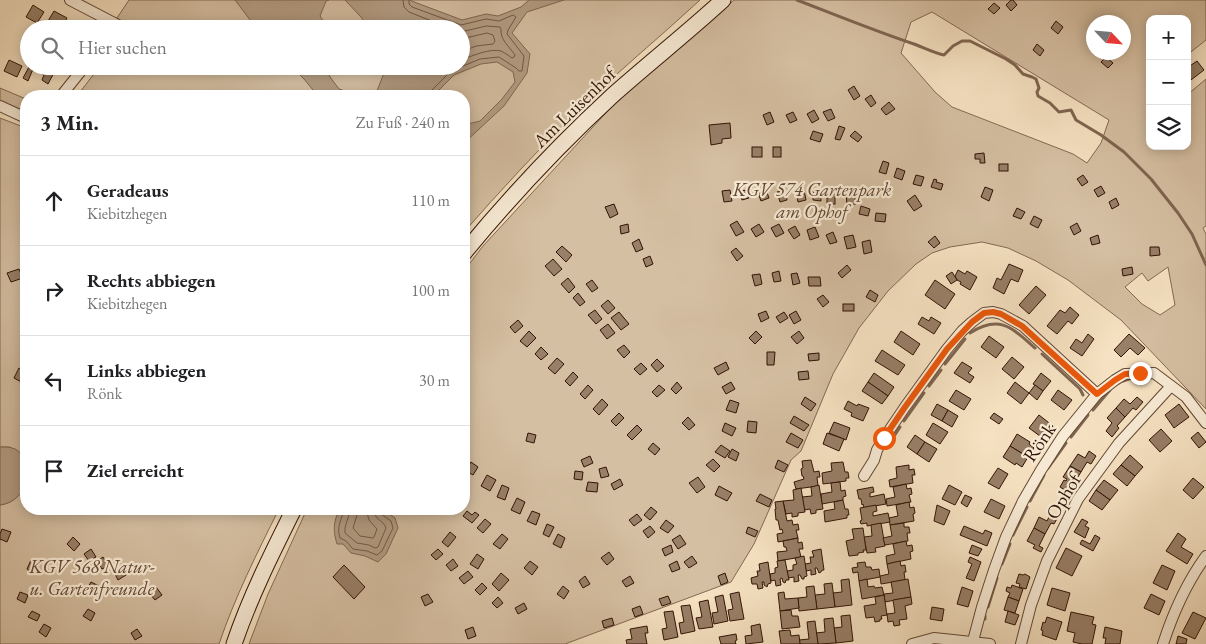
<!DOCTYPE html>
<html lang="de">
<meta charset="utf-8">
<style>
body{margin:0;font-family:"EB Garamond",serif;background:#f6f6f6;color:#202124}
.controls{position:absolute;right:15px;top:15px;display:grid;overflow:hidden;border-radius:10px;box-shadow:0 2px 12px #0003}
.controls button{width:45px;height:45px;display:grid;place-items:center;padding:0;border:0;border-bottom:1px solid #e0e0e0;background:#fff;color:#202124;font:25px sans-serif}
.compass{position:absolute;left:1086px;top:15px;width:45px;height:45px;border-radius:50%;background:#fff;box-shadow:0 2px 12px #0003;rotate:116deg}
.stop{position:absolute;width:15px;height:15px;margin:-11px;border:4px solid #ea580c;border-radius:50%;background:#fff}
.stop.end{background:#ea580c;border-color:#fff;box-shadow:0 1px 5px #0008}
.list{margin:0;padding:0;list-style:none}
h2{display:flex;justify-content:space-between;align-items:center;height:65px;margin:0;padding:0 20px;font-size:21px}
h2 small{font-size:16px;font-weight:400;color:#757577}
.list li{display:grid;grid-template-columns:32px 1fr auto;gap:15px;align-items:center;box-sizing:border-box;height:90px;padding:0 20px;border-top:1px solid #e0e0e0}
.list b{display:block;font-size:19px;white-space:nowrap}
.list p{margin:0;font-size:16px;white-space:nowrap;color:#757577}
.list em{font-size:16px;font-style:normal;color:#757577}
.icon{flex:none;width:28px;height:28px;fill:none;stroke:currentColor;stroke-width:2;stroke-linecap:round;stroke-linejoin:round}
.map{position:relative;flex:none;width:1206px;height:644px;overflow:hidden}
.search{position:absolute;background:#fff;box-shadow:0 2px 12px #0003;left:20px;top:20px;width:450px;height:55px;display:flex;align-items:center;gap:12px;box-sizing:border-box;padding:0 18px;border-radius:28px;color:#757577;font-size:19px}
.panel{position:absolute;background:#fff;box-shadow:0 2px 12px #0003;left:20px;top:90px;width:450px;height:425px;border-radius:20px}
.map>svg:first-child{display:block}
.green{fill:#d5bfa2;stroke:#846954;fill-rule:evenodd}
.water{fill:#b39c82;stroke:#7f6550}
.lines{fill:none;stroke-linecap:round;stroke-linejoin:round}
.shore{stroke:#725844;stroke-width:1}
.stream{stroke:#7f6550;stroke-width:3}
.building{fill:#987f67;stroke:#321305}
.street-casing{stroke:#634734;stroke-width:12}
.secondary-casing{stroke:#321305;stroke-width:17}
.street{stroke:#f9ecd7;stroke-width:10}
.secondary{stroke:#f9ecd7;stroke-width:15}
.route{stroke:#ea580c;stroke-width:6}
.labels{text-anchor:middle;stroke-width:4.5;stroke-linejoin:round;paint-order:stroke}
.street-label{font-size:19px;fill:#321305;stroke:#f9ecd7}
.park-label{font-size:19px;font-style:italic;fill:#634734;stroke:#f9ecd7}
</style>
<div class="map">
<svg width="1206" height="644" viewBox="0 0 1206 644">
<rect width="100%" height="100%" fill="#f6e2c2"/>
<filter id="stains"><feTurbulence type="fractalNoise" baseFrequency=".004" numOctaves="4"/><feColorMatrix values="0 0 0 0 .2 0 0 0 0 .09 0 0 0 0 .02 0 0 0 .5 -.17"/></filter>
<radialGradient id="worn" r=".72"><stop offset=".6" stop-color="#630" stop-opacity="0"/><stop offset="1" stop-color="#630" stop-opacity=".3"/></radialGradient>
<g class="green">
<path d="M129,0h571c-41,38 -84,73 -124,112 -39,39 -76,79 -112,120v-136h-387l23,-30h361v-37h-334l2,-2 -12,-9z"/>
<path d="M734,0h472v40l-19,15v-36h-37v127h37v-51l19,-16v147l-3,2 3,6v175l-85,-89 -53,-40 -32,-19 -28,-13 -26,-6 -32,5 -18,6 -16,11 -28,27 -29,37 -26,46 -32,77 -10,9 -37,84 -23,38 -166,62h-316l19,-50 39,-85h157v-238l19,-25 133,-144zM932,12l177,108 -8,23 -14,20 -14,-9 -121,-47 -17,-15 -34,-39 10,-31zM1094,22h30v30h-30zM1168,267l7,38 -15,10 -18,-11 -17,-17 17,-14 6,8z"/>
<polygon points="0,88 26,99 26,113 0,103"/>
<polygon points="0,118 26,128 26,464 23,457 10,447 0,447"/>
<path d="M26,483v26h253c-22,44 -44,88 -60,135h-219v-139c14,-2 21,-10 26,-22z"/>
</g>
<g class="water">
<polygon points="235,0 329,0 326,1 320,16 324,22 341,29 257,29"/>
<polygon points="345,0 409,0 462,20 486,14 498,16 521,7 529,0 564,0 527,12 512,33 530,54 527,73 504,106 464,143 464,125 480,121 502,99 515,82 513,72 497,62 481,64 454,75 435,94 434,96 375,96 384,73 380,66 461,66 461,29 370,29 361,17"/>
<polygon points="291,66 326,66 330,77 339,89 348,92 351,96 318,96 304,79"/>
<path d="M0,447c5,0 11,0 15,2 15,7 15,34 5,45 -5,6 -12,10 -20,11z"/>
<path d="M340,509h42l13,9 3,10 -12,26 -8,8 -13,-6 -14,-3 -8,-9h-6c-4,-13 -4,-23 3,-35z"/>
</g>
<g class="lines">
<g class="shore">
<polyline points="403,0 404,7 409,12 452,29"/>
<polyline points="409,0 409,4 412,7 461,25 486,19 499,21 513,15 516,17 508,30 507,34 524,56 522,71 519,71 516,68 499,57 480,59 451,71 431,91 430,96"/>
<path d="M461,32l25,-6 14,1 1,2c-1,11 8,17 14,26l-1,2 -2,1c-3,-2 -7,-5 -11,-7 -11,-3 -29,5 -40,9"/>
<polyline points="461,39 487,33 493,35 495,41 493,44 476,46 461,52"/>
<path d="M344,509c-2,11 -8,17 -4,29l6,3 7,8 14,2 10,4 5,-4 11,-23 -2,-7 -10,-7 -1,-5"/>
<path d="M350,509c0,8 -6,15 -5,24l12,10 12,2 6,3 3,-1 8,-19c-3,-9 -12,-7 -12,-19"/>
<polyline points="357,509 357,515 353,528 360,536 373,538 374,537 377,529 369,520 366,509"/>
</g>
<g class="stream">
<path d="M797,0c39,15 78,31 117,44 8,3 23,10 30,11l9,-9 9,-5h8l36,18 9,6 8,9 9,3 4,2 3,9 -2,4 1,4 12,7 9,9 12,-2 5,10 25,15 23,17 27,27 27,34 14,21 14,31"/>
<path d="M970,333c30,-19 42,-5 65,15"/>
<polyline points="1042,354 1080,389 1083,395"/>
<polyline points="945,364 965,339"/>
<polyline points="1123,381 1132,378"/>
<polyline points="929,386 941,370"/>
<polyline points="1093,410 1110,390"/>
<polyline points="904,421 924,393"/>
<polyline points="1071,437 1088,415"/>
<polyline points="887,447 900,427"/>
<polyline points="1048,468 1066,443"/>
<polyline points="1030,501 1044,475"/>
<polyline points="1013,535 1027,507"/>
<polyline points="1002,564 1010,544"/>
<polyline points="988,607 997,578"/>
<polyline points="985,619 985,616"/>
</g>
</g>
<g class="building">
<polygon points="1011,0 1013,0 1017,5 1011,11 1006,5"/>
<polygon points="994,3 1000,8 994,14 988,9"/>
<polygon points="33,5 44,12 37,23 26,17"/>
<polygon points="54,11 67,18 61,29 49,29 45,26"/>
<polygon points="1056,21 1063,27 1058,34 1051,28"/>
<polygon points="1037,44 1044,50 1040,56 1033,50"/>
<polygon points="1106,57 1113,63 1108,68 1101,62"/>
<polygon points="9,60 22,66 17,77 4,71"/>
<polygon points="1197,61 1204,70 1187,83 1187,68"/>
<polygon points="34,66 55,66 57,67 48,84 42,80 44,75 32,69"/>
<polygon points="29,67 33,69 28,81 23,78"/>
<polygon points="854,86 860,96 854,100 848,90"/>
<polygon points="871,95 876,103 871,107 865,99"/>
<polygon points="889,102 895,109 886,115 881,109"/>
<polygon points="831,109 835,118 828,121 823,112"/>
<polygon points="814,110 819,119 812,123 807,114"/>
<polygon points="770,112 774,122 767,125 763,115"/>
<polygon points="793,112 797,120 790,123 786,115"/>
<polygon points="730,123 731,138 722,139 722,143 711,145 709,125"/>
<polygon points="839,126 845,128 840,140 835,139"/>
<polygon points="813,131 823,134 820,142 810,139"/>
<polygon points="855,131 862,137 858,142 850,136"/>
<rect x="752" y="147" width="10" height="10"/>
<rect x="773" y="147" width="8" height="10"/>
<polygon points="984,153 985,163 980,163 980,159 975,159 975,154"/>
<polygon points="883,161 889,163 886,174 879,172"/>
<rect x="999" y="164" width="9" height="7"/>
<polygon points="897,168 905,171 902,180 894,177"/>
<polygon points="916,175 924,177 921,186 913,184"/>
<polygon points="1083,175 1088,182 1082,186 1077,179"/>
<polygon points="934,179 937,180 936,182 943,184 941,190 931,187"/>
<polygon points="1101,186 1105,193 1098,197 1094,190"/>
<polygon points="985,187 993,190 989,201 981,197"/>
<polygon points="730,190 732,201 724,202 722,191"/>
<polygon points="748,190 749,198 742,200 740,191"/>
<polygon points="766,190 769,198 761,201 758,193"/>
<polygon points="785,190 787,200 780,202 777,192"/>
<polygon points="804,190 806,200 798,202 796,191"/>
<polygon points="813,191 821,191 821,201 813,200"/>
<polygon points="854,193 856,204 847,205 846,194"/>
<rect x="827" y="194" width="8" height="10"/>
<polygon points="915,195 922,206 914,211 907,201"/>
<polygon points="1116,198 1119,205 1112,209 1109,202"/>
<polygon points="614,204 618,214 610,218 605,207"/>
<polygon points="861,206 870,209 868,216 859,214"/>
<polygon points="1017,208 1025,212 1021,219 1013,216"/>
<polygon points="876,213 886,214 885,222 875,221"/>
<polygon points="1034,216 1042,220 1038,228 1030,224"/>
<polygon points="737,221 744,232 736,236 730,225"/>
<polygon points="1077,223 1081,231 1074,235 1070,227"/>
<polygon points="628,224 629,232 621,234 620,226"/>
<polygon points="759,224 764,232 756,237 751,229"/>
<polygon points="779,224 784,233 776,237 771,228"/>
<polygon points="795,226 800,235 794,239 788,230"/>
<polygon points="815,227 819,237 810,240 807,230"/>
<polygon points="833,232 837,242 830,244 826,235"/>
<polygon points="853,235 856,247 847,249 844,237"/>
<polygon points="1098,235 1100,243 1092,245 1090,238"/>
<polygon points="935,236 940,243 934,248 928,242"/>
<polygon points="639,239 643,249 636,252 632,243"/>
<polygon points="870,240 872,252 864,254 862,242"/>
<polygon points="562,246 572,255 566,262 556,252"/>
<polygon points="1150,247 1159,247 1160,255 1150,256"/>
<polygon points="736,248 743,256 737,261 731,252"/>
<polygon points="650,256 653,264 646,267 643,259"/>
<polygon points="553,259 562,269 554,276 545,266"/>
<polygon points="1009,264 1023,270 1018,282 1011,279 1004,294 993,288 997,278 1001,280"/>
<polygon points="847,265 851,270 842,278 838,273"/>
<polygon points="1132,267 1133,274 1123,276 1122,269"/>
<polygon points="19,269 23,278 11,282 7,273"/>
<polygon points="958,270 965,274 967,271 977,277 970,290 960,284 961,282 957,280 955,276"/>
<polygon points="779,271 781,281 774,282 772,273"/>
<polygon points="952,272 957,280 951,284 946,276"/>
<polygon points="797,273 800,283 793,285 791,274"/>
<polygon points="760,274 762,284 755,286 752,275"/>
<polygon points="808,277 820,277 821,286 809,286"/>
<polygon points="568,278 575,287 569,293 561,284"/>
<polygon points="592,280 598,288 592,292 586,284"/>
<polygon points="935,280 955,294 945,309 925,295"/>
<polygon points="1036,286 1046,295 1029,314 1019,305"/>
<polygon points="870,290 878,295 875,302 866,297"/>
<polygon points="578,293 585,302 580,306 573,298"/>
<polygon points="823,295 829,302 823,307 817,299"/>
<polygon points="608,300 615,308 608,314 601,306"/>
<rect x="843" y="304" width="11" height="7"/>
<polygon points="1070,307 1079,315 1072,324 1068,321 1057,334 1047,326 1060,310 1065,313"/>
<polygon points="595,310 602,319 596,324 588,315"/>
<polygon points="766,311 769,318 761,322 758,314"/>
<polygon points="796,311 801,320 794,324 789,315"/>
<polygon points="619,312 629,324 621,330 611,318"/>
<polygon points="784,312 788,318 780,323 776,317"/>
<polygon points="922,317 929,321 931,317 941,323 934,334 918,324"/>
<polygon points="518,320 523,326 515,333 510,327"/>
<polygon points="608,324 615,333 607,339 600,330"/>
<polygon points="529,331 536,338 527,347 520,341"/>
<polygon points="756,331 762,337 755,344 749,338"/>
<polygon points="799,331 804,338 797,344 791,337"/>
<polygon points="901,331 920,344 913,355 894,342"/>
<polygon points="1088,334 1094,339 1082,356 1070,348 1076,339 1082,343"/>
<polygon points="1129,334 1145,348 1138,355 1130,348 1121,357 1114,350"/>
<polygon points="989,336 1004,347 996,358 981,347"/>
<polygon points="624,345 630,352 624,358 617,350"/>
<polygon points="541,347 548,354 541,360 535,354"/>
<polygon points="882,350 905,365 898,375 875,361"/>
<polygon points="767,352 775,352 774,365 767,365"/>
<polygon points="819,353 819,360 809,361 808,354"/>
<polygon points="1012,357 1024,367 1014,379 1002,369"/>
<polygon points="557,358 564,364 555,374 548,368"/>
<polygon points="657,359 664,366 657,372 651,365"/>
<polygon points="726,362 729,369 718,375 714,368"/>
<polygon points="962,362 972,368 968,373 974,377 970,383 954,373"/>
<polygon points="641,363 647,369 640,375 634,369"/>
<polygon points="19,368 26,372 26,378 23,383 14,378"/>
<polygon points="808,371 809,379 799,380 798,372"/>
<polygon points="573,372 578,377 570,386 565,381"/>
<polygon points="874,373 894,387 888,396 868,382"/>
<polygon points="1041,373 1051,381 1043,391 1033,384"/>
<polygon points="677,382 682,388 676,394 671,389"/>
<polygon points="731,382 735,389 726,394 722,387"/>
<polygon points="868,382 888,396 882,404 862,391"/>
<polygon points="1015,382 1029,393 1021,404 1007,393"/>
<polygon points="588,385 593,390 585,399 580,394"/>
<polygon points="659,385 665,390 657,397 652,392"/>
<polygon points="1035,385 1043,391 1037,400 1029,393"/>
<polygon points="956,390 971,399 964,410 949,401"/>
<polygon points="1058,390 1072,400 1064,410 1051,400"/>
<polygon points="805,397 816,404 811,411 801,404"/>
<polygon points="1137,397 1143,402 1136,410 1133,408 1125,417 1116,408 1124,399 1130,404"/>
<polygon points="602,399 608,405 599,415 593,409"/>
<polygon points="730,400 739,403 736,413 726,410"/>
<polygon points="848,401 857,406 858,404 869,408 863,421 851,416 852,413 844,409"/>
<polygon points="937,404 948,410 942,421 931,415"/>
<polygon points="1179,404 1189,417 1174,428 1165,415"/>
<polygon points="1116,408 1125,417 1117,426 1119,428 1112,437 1106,431 1112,423 1107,418"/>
<polygon points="948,410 958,416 952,427 942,421"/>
<polygon points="619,413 624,418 616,426 611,421"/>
<polygon points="994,413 1003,419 999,424 990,418"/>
<polygon points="1039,415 1053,426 1044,439 1029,428"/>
<polygon points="794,416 809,425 804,431 790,423"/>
<polygon points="688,417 695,425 689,430 682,423"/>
<polygon points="748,421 757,422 756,433 747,432"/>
<polygon points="834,422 850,428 846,440 829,433"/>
<polygon points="725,423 736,428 732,436 722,431"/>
<polygon points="933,423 948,432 940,444 926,435"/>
<polygon points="637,425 642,430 632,440 627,435"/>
<polygon points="1161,429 1172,441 1160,452 1149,440"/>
<polygon points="1198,432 1206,442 1199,448 1191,438"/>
<polygon points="528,433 536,435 534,443 526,441"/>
<polygon points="791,433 803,440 798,448 786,442"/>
<polygon points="827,433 844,439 839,451 823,444"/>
<polygon points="1017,434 1030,442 1029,444 1034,448 1028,457 1010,446"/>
<polygon points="915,435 925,442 917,454 907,447"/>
<polygon points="925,442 937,449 929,462 917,454"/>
<polygon points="653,443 660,449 655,455 648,449"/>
<polygon points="721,445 730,451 725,458 715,452"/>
<polygon points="1010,446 1028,457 1022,467 1016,463 1015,465 1003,457"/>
<polygon points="732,449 739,453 736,461 728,457"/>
<polygon points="1089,451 1096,456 1091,464 1087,462 1081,472 1070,466 1078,454 1085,458"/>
<polygon points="1130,455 1143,467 1135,476 1121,465"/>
<polygon points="590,456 593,463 584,467 581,460"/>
<polygon points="713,459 720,466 714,472 706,465"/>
<polygon points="778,460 788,465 784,472 775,468"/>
<polygon points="811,460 814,472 819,471 820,477 817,477 818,486 796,489 794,482 804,479 803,476 802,476 801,469 803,468 802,461"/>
<polygon points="471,462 478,467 473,475 466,471"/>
<polygon points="843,462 845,472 848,472 849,478 846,478 846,481 823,484 822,473 832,471 831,463"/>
<polygon points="909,465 909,470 914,469 915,475 912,475 913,483 890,487 889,480 897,478 896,467"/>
<polygon points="1121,465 1135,476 1127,486 1113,474"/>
<polygon points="1070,466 1081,472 1074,483 1076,485 1071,494 1060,487 1064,480 1066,481 1067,479 1063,477"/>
<polygon points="606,467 609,476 601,478 599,469"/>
<polygon points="998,468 1008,474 999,489 988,483"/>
<polygon points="575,471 583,472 582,480 574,479"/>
<polygon points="487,475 496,480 490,491 481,486"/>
<polygon points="698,477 705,487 697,493 689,483"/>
<polygon points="1193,478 1204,487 1193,499 1183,490"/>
<polygon points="620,479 623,485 614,490 611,484"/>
<polygon points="1104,480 1118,490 1110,500 1096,490"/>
<polygon points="588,482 598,483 597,492 586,491"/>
<polygon points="840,482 841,491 845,490 846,496 843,497 843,500 822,504 821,494 832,492 831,483"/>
<polygon points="906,484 907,489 911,488 912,494 909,495 911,502 887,506 886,499 895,497 893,487"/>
<polygon points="502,485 509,488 505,500 497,497"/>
<polygon points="819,485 823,509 816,510 816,513 811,514 810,509 804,510 802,497 812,496 811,487"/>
<polygon points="949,485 962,492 955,505 942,499"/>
<polygon points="719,486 732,493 727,501 715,495"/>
<polygon points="873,487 874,492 870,493 870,497 884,494 886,504 864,508 863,504 862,505 861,499 859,499 857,490"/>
<polygon points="801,488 805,512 798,513 798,516 792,517 792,513 786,514 783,501 794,500 793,490"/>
<polygon points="1096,490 1110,500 1102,510 1089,501"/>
<polygon points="760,494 772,500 769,507 756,501"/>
<polygon points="965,495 972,498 967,507 961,503"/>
<polygon points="517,498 525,502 520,514 511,510"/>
<polygon points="991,499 1005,506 999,519 984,512"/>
<polygon points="843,500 845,509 848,509 849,515 847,515 847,518 825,522 824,511 835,509 834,502"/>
<polygon points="783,501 787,521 792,520 793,525 798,524 799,530 796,530 798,538 778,542 777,534 783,533 782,529 780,530 778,520 776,520 775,509 776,509 775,502"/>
<polygon points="909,502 910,508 914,507 915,513 913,514 914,521 890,525 889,518 898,516 896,505"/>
<polygon points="876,505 877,511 873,512 873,516 888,513 890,522 867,526 867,523 861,524 860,521 862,520 860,508"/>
<polygon points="937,505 950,511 944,525 934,521"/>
<polygon points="651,507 657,512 650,520 644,515"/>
<polygon points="467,511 472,515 475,512 479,515 472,523 463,516"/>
<polygon points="532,511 540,514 536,525 527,521"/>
<polygon points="1051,513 1058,517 1054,524 1051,523 1045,534 1034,528 1039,517 1047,521"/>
<polygon points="637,514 642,520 634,526 629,520"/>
<polygon points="485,519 491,524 483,533 477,528"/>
<polygon points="1082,519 1088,522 1085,526 1089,528 1085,538 1074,532"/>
<polygon points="666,520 674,526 668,533 660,528"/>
<polygon points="881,523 885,546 875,548 876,552 867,553 864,537 872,536 871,525"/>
<polygon points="904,523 904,527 909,527 910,533 907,533 908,541 885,545 883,538 892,536 890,525"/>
<polygon points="547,524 554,527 549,537 543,534"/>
<polygon points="650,526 655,532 648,538 643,531"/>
<polygon points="964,526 983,534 985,530 992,533 987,546 960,535"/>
<polygon points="748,527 758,531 755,537 746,533"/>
<polygon points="863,528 866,550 863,550 864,552 858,553 858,555 849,556 846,541 854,539 852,529"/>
<polygon points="1034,528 1045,534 1039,546 1043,548 1041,552 1033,548 1035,545 1027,541"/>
<polygon points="2,529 11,532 7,542 0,539 0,534"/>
<polygon points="450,532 456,537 448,547 442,542"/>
<polygon points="1178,533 1186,539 1181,547 1193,554 1187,564 1166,551"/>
<polygon points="502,534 508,539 500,549 493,544"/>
<polygon points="558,534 565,538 561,548 553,544"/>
<polygon points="680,535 686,544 678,549 672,540"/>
<polygon points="1095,535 1100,538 1093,551 1080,544 1082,540 1090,544"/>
<polygon points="73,537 80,544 74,551 67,544"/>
<polygon points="798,538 798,543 802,542 803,549 799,549 801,557 778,561 777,552 787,551 786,547 784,547 783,541"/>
<polygon points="906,541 907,546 912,545 913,551 910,552 911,559 887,564 886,556 895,554 893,544"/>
<polygon points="671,545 673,552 665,556 662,549"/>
<polygon points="972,545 982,549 978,556 969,553"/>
<polygon points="1066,548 1082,556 1072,576 1056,568"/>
<polygon points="91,549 96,557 89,561 84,554"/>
<polygon points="438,549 443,554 436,560 431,555"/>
<polygon points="821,549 824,570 822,570 821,572 819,573 817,568 815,568 816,574 811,575 811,570 806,571 805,564 811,563 810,557 814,557 812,551"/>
<polygon points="609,552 614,559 607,565 601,558"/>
<polygon points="477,554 484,559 478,569 470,564"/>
<polygon points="692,556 697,563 689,568 684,562"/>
<polygon points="804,556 807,576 804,577 804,579 802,579 800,575 798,575 799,581 794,582 794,577 788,578 787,571 793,570 793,565 797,564 795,558"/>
<polygon points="103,557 108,566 102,569 97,561"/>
<polygon points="970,557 981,562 974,581 966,578 972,564 968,562"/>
<polygon points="453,559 458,566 451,571 446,565"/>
<polygon points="31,560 38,564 33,574 27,569"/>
<polygon points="785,560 789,580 786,580 785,583 783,582 782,578 780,579 781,585 776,586 775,580 771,581 770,574 775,573 775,568 778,567 777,561"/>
<polygon points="530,561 538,567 532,575 524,568"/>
<polygon points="677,561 680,569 672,572 669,565"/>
<polygon points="900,561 901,566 905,565 906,572 904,572 905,580 881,584 880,576 889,574 887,564"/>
<polygon points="768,562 771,583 768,584 767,587 764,585 764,582 762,582 763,588 758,589 757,584 752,584 751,578 758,576 757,571 760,571 759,564"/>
<polygon points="865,562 866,567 871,567 872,570 879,569 880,577 859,581 858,572 853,573 852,568 858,567 857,563"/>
<polygon points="344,565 365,587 354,599 333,577"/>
<polygon points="1162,565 1175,571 1167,590 1153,583"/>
<polygon points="122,568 126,575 118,580 114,572"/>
<polygon points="468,571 473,577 464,584 459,578"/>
<polygon points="501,573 509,580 499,591 492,584"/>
<polygon points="725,573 728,582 721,585 718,576"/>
<polygon points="1019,574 1023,575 1025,574 1030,577 1026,589 1019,587 1020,584 1016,583"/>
<polygon points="585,576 590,584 583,588 579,581"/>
<polygon points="630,576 634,583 626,587 622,581"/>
<polygon points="849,579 852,605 835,607 833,593 842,592 841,580"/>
<polygon points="867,579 868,587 874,586 875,588 882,587 884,595 862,599 859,581"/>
<polygon points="908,579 911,597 885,602 884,594 893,593 891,582"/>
<polygon points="91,582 99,586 95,593 87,589"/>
<polygon points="482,583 487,588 480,595 475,590"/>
<polygon points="832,583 835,607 817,609 815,595 825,594 824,584"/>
<polygon points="1012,585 1023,589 1019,601 1008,597 1010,593 1006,591 1007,587 1011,588"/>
<polygon points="563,586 569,591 564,599 557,594"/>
<polygon points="814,586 817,609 799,611 798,598 807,597 806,587"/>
<polygon points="156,587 162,595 155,600 149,593"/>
<polygon points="962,587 973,591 968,607 957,604"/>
<polygon points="1052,588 1070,593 1065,611 1047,605"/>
<polygon points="20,592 28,595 25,603 17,599"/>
<polygon points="739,592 744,619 730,621 728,610 733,609 730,594"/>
<polygon points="784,592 785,599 798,598 799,608 780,611 778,593"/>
<polygon points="428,594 433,602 425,606 421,597"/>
<polygon points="1151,594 1165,601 1159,615 1144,608"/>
<polygon points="723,595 728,621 714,624 712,613 718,612 715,597"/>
<polygon points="884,595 887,615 881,616 882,619 880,619 880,621 875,622 874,617 866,618 864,606 876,604 875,597"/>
<polygon points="668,596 671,603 662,606 659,599"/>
<polygon points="498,597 503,603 497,608 492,603"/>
<polygon points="911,597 912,604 905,606 907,619 899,620 900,625 894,626 893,621 888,622 887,614 895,613 893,600"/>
<polygon points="1008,597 1019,601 1015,613 1004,610"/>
<polygon points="708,600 713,627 699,629 696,618 702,617 699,602"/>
<polygon points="524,603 527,609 518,614 515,608"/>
<polygon points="690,605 695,631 681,634 679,623 684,622 681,606"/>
<polygon points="640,606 643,614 635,617 632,609"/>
<polygon points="932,607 944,609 942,621 930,619"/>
<polygon points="88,609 95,613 91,621 83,616"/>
<polygon points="791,610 792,616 798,616 800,627 782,629 780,611"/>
<polygon points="32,611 40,615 37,621 28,617"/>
<polygon points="673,611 678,637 664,640 662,629 667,628 664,612"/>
<polygon points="1008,611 1019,615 1015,625 1005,622"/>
<polygon points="1071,612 1094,617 1092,624 1096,625 1092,644 1082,644 1073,642 1075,633 1067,631"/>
<polygon points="1193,612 1206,618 1195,639 1182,633"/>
<polygon points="850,615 853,641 836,643 834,628 842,627 841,616"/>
<polygon points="1047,617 1062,622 1056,640 1042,635 1043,631 1041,630 1043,622 1045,623"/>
<polygon points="612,618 614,625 604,628 602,621"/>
<polygon points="833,618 836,643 818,644 816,633 825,632 824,619"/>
<polygon points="815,621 818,644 800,644 799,640 809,639 807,622"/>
<polygon points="44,624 51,628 46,637 39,632"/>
<polygon points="760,624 763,642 746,644 745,636 752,635 751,626"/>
<polygon points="647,626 648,633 645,633 647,644 627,644 626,640 632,639 630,629"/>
<polygon points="473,627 476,636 468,639 465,630"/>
<polygon points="1105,627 1122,631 1120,644 1105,644 1106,638 1103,638"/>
<polygon points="137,629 142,636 135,640 131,633"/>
<polygon points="790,630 791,636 799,635 800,644 781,644 779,631"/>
<polygon points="736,634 737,640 735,641 736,644 721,644 719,637"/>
<polygon points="1178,636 1187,639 1186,644 1176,644"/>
</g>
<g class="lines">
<g class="street-casing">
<g id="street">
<polyline points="70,0 118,25 114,29"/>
<polyline points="61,96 85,66"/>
<polyline points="0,106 26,118"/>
<polyline points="864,476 874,460 877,450 884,438 905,407 947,349 962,331 972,322 984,313 993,312 1001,314 1023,326 1097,394"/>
<polyline points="973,641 982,607 994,570 1006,537 1023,501 1041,470 1063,436 1097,394 1115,380 1125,374 1154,373 1186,397 1206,423"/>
<polyline points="912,644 934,638 990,644"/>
<polyline points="1021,644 1031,605 1047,561 1078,499 1119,443 1171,386"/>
<path d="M1163,644c10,-31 24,-62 43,-88"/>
</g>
</g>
<g class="secondary-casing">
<g id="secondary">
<path d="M464,253c46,-56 96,-109 149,-158 36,-32 74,-62 110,-95"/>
<path d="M234,644c16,-47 38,-91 60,-135"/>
</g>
</g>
<use href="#street" class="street"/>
<use href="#secondary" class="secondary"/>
</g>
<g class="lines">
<polyline class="route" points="884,438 905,407 947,349 972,322 984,313 993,312 1001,314 1022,326 1097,394 1115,380 1125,374 1140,373"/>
</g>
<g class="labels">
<g class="street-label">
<text transform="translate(574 107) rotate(-44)" y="7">Am Luisenhof</text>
<text transform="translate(1039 442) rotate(-56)" y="7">Rönk</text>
<text transform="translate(1063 496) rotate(-59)" y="7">Ophof</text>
</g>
<g class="park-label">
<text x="812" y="196">KGV 574 Gartenpark<tspan x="812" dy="22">am Ophof</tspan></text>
<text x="92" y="573">KGV 568 Natur-<tspan x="92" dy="22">u. Gartenfreunde</tspan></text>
</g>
</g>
<rect width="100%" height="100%" filter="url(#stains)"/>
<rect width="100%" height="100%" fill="url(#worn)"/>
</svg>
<div class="controls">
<button>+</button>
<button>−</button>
<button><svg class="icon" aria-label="layers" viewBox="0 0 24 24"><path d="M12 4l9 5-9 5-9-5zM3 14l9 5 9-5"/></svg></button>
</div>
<svg class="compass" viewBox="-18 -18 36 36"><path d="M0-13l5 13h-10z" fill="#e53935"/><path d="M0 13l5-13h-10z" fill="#757577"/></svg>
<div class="stop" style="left:884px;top:438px"></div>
<div class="stop end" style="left:1140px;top:373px"></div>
<div class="search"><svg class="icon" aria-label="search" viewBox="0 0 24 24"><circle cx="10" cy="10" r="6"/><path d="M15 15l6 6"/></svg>Hier suchen</div>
<section class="panel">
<h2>3 Min.<small>Zu Fuß · 240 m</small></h2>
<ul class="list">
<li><svg class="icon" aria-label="ahead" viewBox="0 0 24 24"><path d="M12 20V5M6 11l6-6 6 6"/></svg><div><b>Geradeaus</b><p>Kiebitzhegen</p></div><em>110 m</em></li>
<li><svg class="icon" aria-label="right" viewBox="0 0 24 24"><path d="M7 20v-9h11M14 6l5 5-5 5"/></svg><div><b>Rechts abbiegen</b><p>Kiebitzhegen</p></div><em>100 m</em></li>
<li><svg class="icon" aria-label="left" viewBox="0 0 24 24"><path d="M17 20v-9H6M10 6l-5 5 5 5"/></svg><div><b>Links abbiegen</b><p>Rönk</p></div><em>30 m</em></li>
<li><svg class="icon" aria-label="arrive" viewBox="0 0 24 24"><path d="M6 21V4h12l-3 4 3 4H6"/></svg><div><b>Ziel erreicht</b></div></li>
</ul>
</section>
</div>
